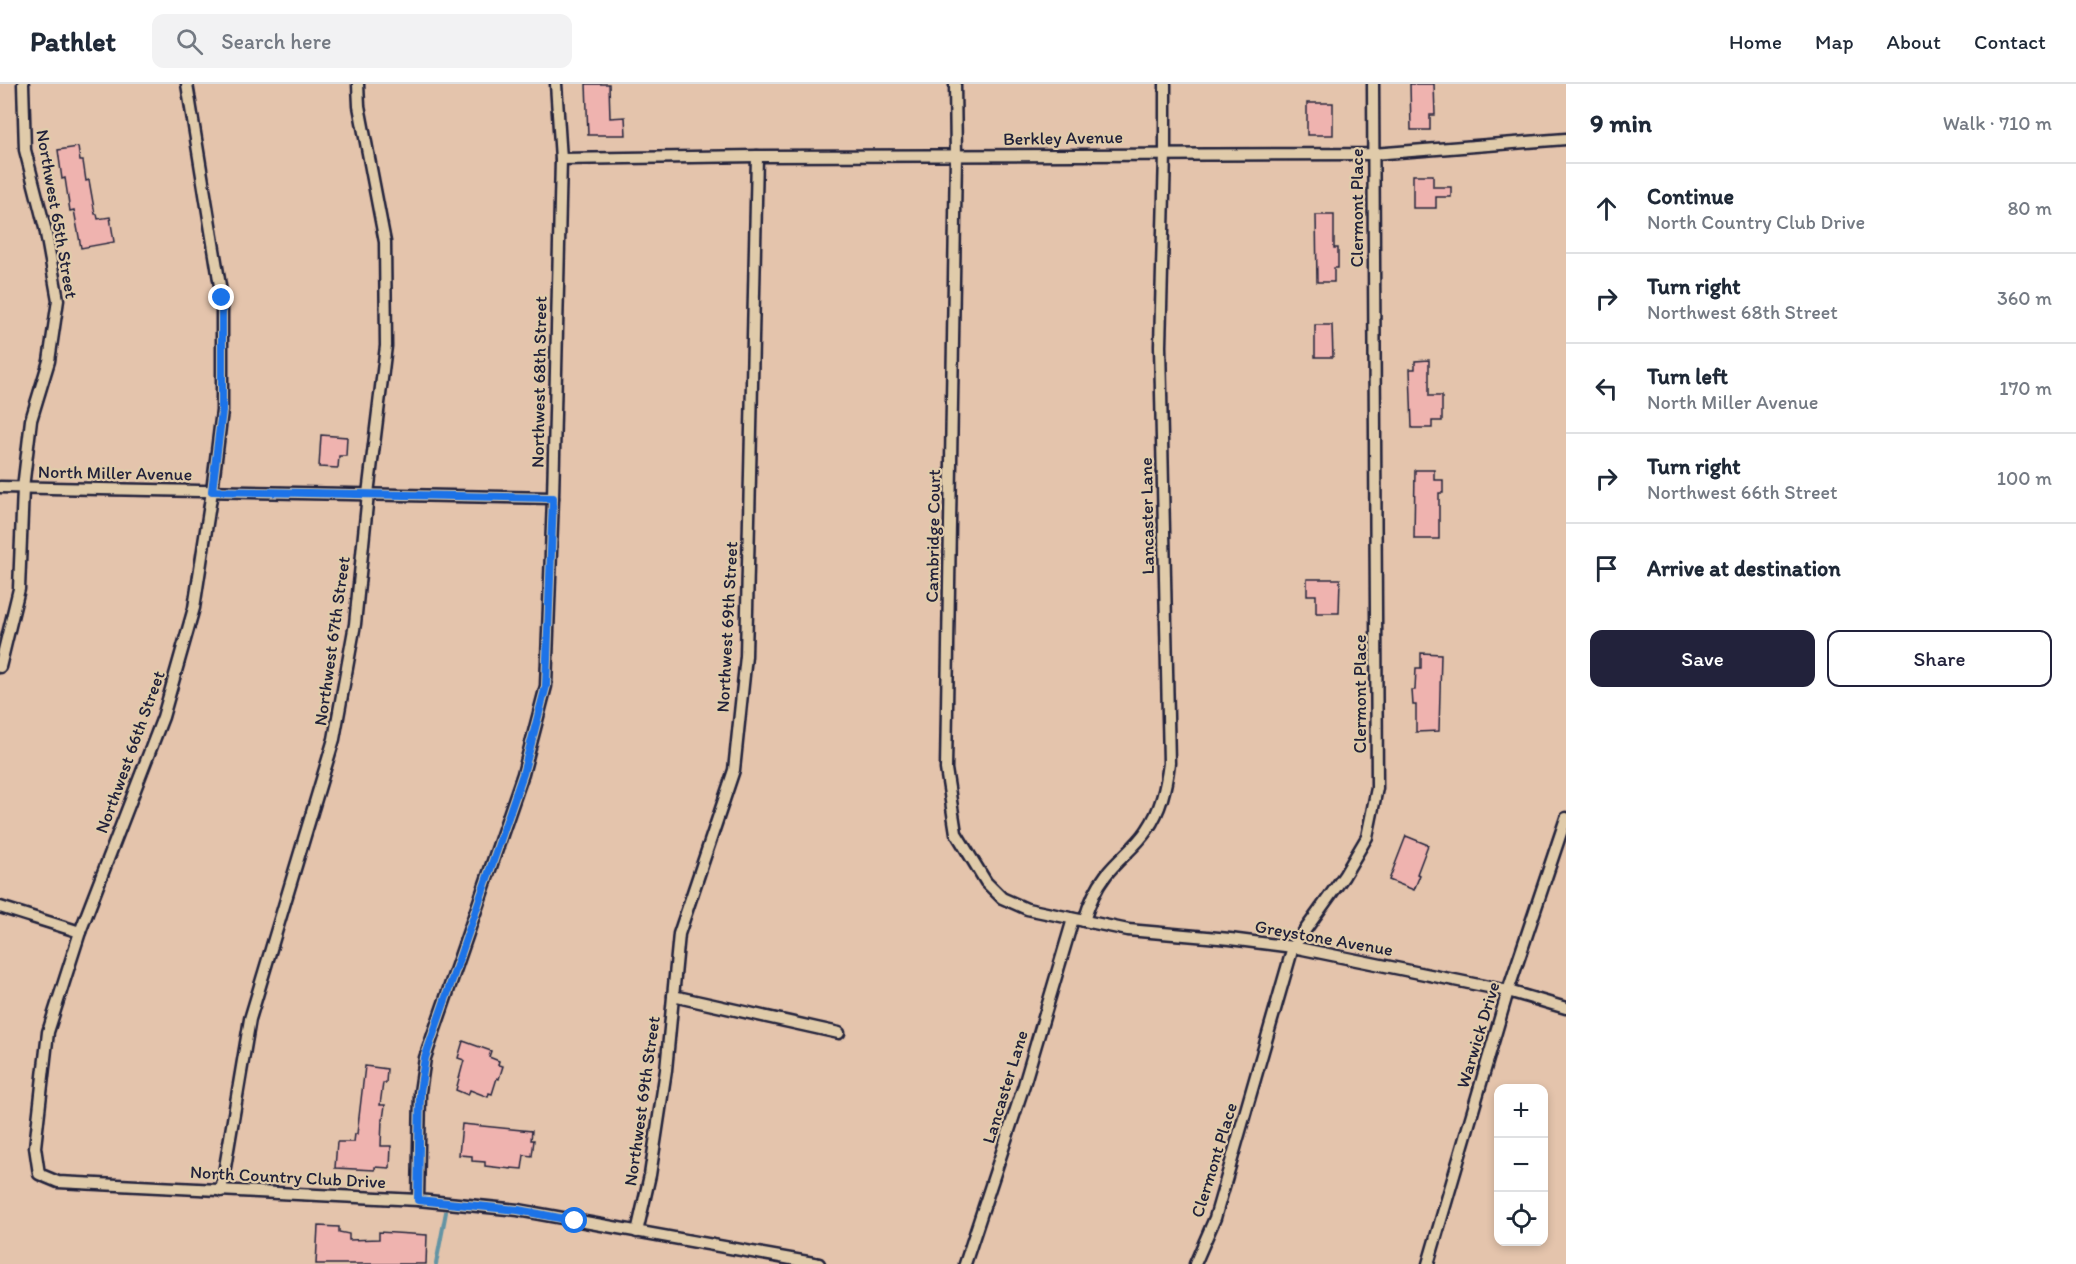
<!DOCTYPE html>
<meta charset="utf-8">
<style>
body{margin:0;font-family:Itim,sans-serif;background:#f2f2f3;color:#1f2937}
.controls{position:absolute;right:18px;bottom:18px;display:grid;overflow:hidden;border-radius:12px;box-shadow:0 3px 9px #0003}
.controls button{width:54px;height:54px;display:grid;place-items:center;padding:0;border:0;border-bottom:2px solid #e0e1e3;background:#fff;color:#1f2937;font:30px sans-serif}
.stop{position:absolute;width:18px;height:18px;margin:-14px;border:4px solid #1a73e8;border-radius:50%;background:#fff}
.stop.end{background:#1a73e8;border-color:#fff;box-shadow:0 2px 6px #0008}
.list{margin:0;padding:0;list-style:none}
h2{display:flex;justify-content:space-between;align-items:center;height:78px;margin:0;padding:0 24px;font-size:26px}
h2 small{font-size:20px;font-weight:400;color:#747a83}
.list li{display:grid;grid-template-columns:39px 1fr auto;gap:18px;align-items:center;box-sizing:border-box;height:90px;padding:0 24px;border-top:2px solid #e0e1e3}
.list b{display:block;font-size:22px;white-space:nowrap}
.list p{margin:0;font-size:20px;white-space:nowrap;color:#747a83}
.list em{font-size:20px;font-style:normal;color:#747a83}
.actions{display:flex;gap:12px;padding:18px 24px}
.actions a{flex:1;padding:14px 0;border:2px solid #22223b;border-radius:12px;text-align:center;font-size:21px;color:#22223b}
.actions .main{background:#22223b;color:#fff}
.icon{flex:none;width:33px;height:33px;fill:none;stroke:currentColor;stroke-width:2;stroke-linecap:round;stroke-linejoin:round}
.map{position:relative;flex:none;width:1566px;height:1180px;overflow:hidden}
header{display:flex;align-items:center;gap:36px;box-sizing:border-box;height:84px;padding:0 30px;background:#fff;border-bottom:2px solid #e0e1e3}
header strong{font-size:28px}
nav{display:flex;gap:33px;margin-inline-start:auto;font-size:21px}
.search{width:420px;height:54px;background:#f2f2f3;display:flex;align-items:center;gap:15px;box-sizing:border-box;padding:0 21px;border-radius:12px;color:#747a83;font-size:22px}
main{display:flex}
aside{flex:1;background:#fff}
.map>svg:first-child{display:block}
.lines{fill:none;stroke-linecap:round;stroke-linejoin:round}
.stream{stroke:#6394a4;stroke-width:4}
.building{fill:#efb3af;stroke:#22223b;stroke-width:1.5}
.minor-casing{stroke:#22223b;stroke-width:15}
.minor{stroke:#e0cbaa;stroke-width:10}
.route{stroke:#1a73e8;stroke-width:8}
.labels{text-anchor:middle;stroke-width:4.5;stroke-linejoin:round;paint-order:stroke}
.street-label{font-size:18px;fill:#22223b;stroke:#e0cbaa}
</style>
<header>
<strong>Pathlet</strong>
<div class="search"><svg class="icon" aria-label="search" viewBox="0 0 24 24"><circle cx="10" cy="10" r="6"/><path d="M15 15l6 6"/></svg>Search here</div>
<nav><a>Home</a><a>Map</a><a>About</a><a>Contact</a></nav>
</header>
<main>
<div class="map">
<svg width="1566" height="1180" viewBox="0 0 1566 1180">
<rect width="100%" height="100%" fill="#e4c4ac"/>
<filter id="ink" filterUnits="userSpaceOnUse"><feTurbulence type="fractalNoise" baseFrequency=".0167" numOctaves="2"/><feDisplacementMap in="SourceGraphic" scale="12" xChannelSelector="R" yChannelSelector="G"/><feConvolveMatrix kernelMatrix="1 2 1 2 8 2 1 2 1" color-interpolation-filters="sRGB"/></filter>
<g filter="url(#ink)">
<g class="lines">
<polyline class="stream" points="436,1180 446,1128"/>
</g>
<g class="building">
<polygon points="586,0 609,0 610,34 625,33 626,51 588,51"/>
<polygon points="1410,0 1434,0 1435,31 1430,31 1430,46 1411,46"/>
<rect x="1307" y="19" width="26" height="32"/>
<polygon points="78,63 80,77 83,77 86,97 89,96 95,130 97,130 98,135 110,133 114,158 81,164 74,126 70,127 65,94 62,95 58,66"/>
<polygon points="1413,91 1433,91 1433,103 1451,103 1451,113 1436,113 1436,124 1413,124"/>
<polygon points="1316,131 1334,131 1334,164 1338,164 1338,184 1334,184 1334,198 1317,198"/>
<polygon points="1315,241 1332,241 1333,273 1315,273"/>
<polygon points="1429,276 1429,312 1442,312 1442,337 1432,337 1432,344 1412,344 1410,285 1415,285 1415,277"/>
<polygon points="321,351 347,353 346,372 339,372 338,384 319,383"/>
<polygon points="1415,386 1434,386 1434,396 1443,396 1443,409 1439,409 1439,455 1414,455"/>
<polygon points="1307,495 1340,495 1339,529 1316,529 1316,511 1307,511"/>
<polygon points="1421,569 1441,570 1439,647 1416,648 1416,621 1413,621 1412,606 1415,606 1416,584 1421,584"/>
<polygon points="1406,752 1428,761 1417,790 1420,791 1414,806 1389,796"/>
<polygon points="463,957 491,967 489,973 499,977 498,981 503,982 499,995 497,994 492,1010 489,1009 488,1013 470,1006 468,1011 456,1006 464,976 458,974"/>
<polygon points="365,982 387,985 386,999 383,999 380,1021 385,1021 383,1035 382,1035 381,1062 391,1062 390,1084 375,1083 375,1086 335,1084 337,1058 354,1058 355,1050 357,1050"/>
<polygon points="462,1040 532,1047 531,1056 534,1056 532,1072 524,1071 522,1085 511,1084 511,1085 485,1082 485,1078 472,1077 472,1072 459,1071"/>
<polygon points="318,1142 339,1143 339,1148 349,1150 349,1156 379,1155 379,1148 427,1151 426,1180 316,1180"/>
</g>
<g class="lines">
<g class="minor-casing">
<g id="minor">
<polyline points="187,0 222,214 222,327 212,407 194,524 163,633 80,848 48,948 35,1063 39,1090 58,1098 418,1116 518,1126 819,1180"/>
<polyline points="955,0 956,72 946,685 956,749 986,798 1002,814 1027,825 1128,846 1230,855 1293,863 1508,907 1566,924"/>
<polyline points="561,75 757,72 1373,70 1566,55"/>
<polyline points="0,403 553,414"/>
<polyline points="0,583 19,505 23,404 31,336 49,277 58,216 45,144 25,66 23,0"/>
<polyline points="0,823 80,848"/>
<path d="M1084,837c5,-17 11,-32 22,-46 12,-16 30,-28 41,-45 14,-20 19,-43 22,-67l-9,-417 5,-192v-70"/>
<polyline points="673,912 839,949"/>
<polyline points="221,1107 250,935 334,655 355,540 368,410 386,262 385,158 359,22 358,0"/>
<polyline points="418,1116 420,1008 425,974 523,690 546,602 553,414 561,75 556,0"/>
<polyline points="637,1148 650,1091 666,986 679,850 734,686 746,572 757,72"/>
<polyline points="965,1180 1024,1001 1073,835"/>
<polyline points="1195,1180 1215,1134 1293,863 1344,792 1367,753 1377,704 1373,0"/>
<polyline points="1428,1180 1508,907 1566,734"/>
</g>
</g>
<use href="#minor" class="minor"/>
</g>
</g>
<g class="lines" filter="url(#ink)">
<polyline class="route" points="222,214 222,327 212,407 553,414 546,602 523,690 425,974 420,1008 418,1116 518,1126 575,1137"/>
</g>
<g class="labels">
<g class="street-label">
<text transform="translate(1063 54) rotate(-1)" y="6">Berkley Avenue</text>
<text transform="translate(1357 124) rotate(-90)" y="6">Clermont Place</text>
<text transform="translate(57 130) rotate(80)" y="6">Northwest 65th Street</text>
<text transform="translate(539 298) rotate(-89)" y="6">Northwest 68th Street</text>
<text transform="translate(115 389) rotate(1)" y="6">North Miller Avenue</text>
<text transform="translate(1147 432) rotate(-91)" y="6">Lancaster Lane</text>
<text transform="translate(933 452) rotate(-89)" y="6">Cambridge Court</text>
<text transform="translate(727 543) rotate(-87)" y="6">Northwest 69th Street</text>
<text transform="translate(332 557) rotate(-82)" y="6">Northwest 67th Street</text>
<text transform="translate(1360 610) rotate(-90)" y="6">Clermont Place</text>
<text transform="translate(130 668) rotate(-70)" y="6">Northwest 66th Street</text>
<text transform="translate(1324 854) rotate(10)" y="6">Greystone Avenue</text>
<text transform="translate(1478 951) rotate(-73)" y="6">Warwick Drive</text>
<text transform="translate(1005 1003) rotate(-73)" y="6">Lancaster Lane</text>
<text transform="translate(642 1017) rotate(-82)" y="6">Northwest 69th Street</text>
<text transform="translate(1214 1076) rotate(-73)" y="6">Clermont Place</text>
<text transform="translate(288 1093) rotate(3)" y="6">North Country Club Drive</text>
</g>
</g>
</svg>
<div class="controls">
<button>+</button>
<button>−</button>
<button><svg class="icon" aria-label="locate" viewBox="0 0 24 24"><circle cx="12" cy="12" r="6"/><path d="M12 2v4M12 18v4M2 12h4M18 12h4"/></svg></button>
</div>
<div class="stop" style="left:575px;top:1137px"></div>
<div class="stop end" style="left:222px;top:214px"></div>
</div>
<aside>
<h2>9 min<small>Walk · 710 m</small></h2>
<ul class="list">
<li><svg class="icon" aria-label="ahead" viewBox="0 0 24 24"><path d="M12 20V5M6 11l6-6 6 6"/></svg><div><b>Continue</b><p>North Country Club Drive</p></div><em>80 m</em></li>
<li><svg class="icon" aria-label="right" viewBox="0 0 24 24"><path d="M7 20v-9h11M14 6l5 5-5 5"/></svg><div><b>Turn right</b><p>Northwest 68th Street</p></div><em>360 m</em></li>
<li><svg class="icon" aria-label="left" viewBox="0 0 24 24"><path d="M17 20v-9H6M10 6l-5 5 5 5"/></svg><div><b>Turn left</b><p>North Miller Avenue</p></div><em>170 m</em></li>
<li><svg class="icon" aria-label="right" viewBox="0 0 24 24"><path d="M7 20v-9h11M14 6l5 5-5 5"/></svg><div><b>Turn right</b><p>Northwest 66th Street</p></div><em>100 m</em></li>
<li><svg class="icon" aria-label="arrive" viewBox="0 0 24 24"><path d="M6 21V4h12l-3 4 3 4H6"/></svg><div><b>Arrive at destination</b></div></li>
</ul>
<div class="actions"><a class="main">Save</a><a>Share</a></div>
</aside>
</main>
